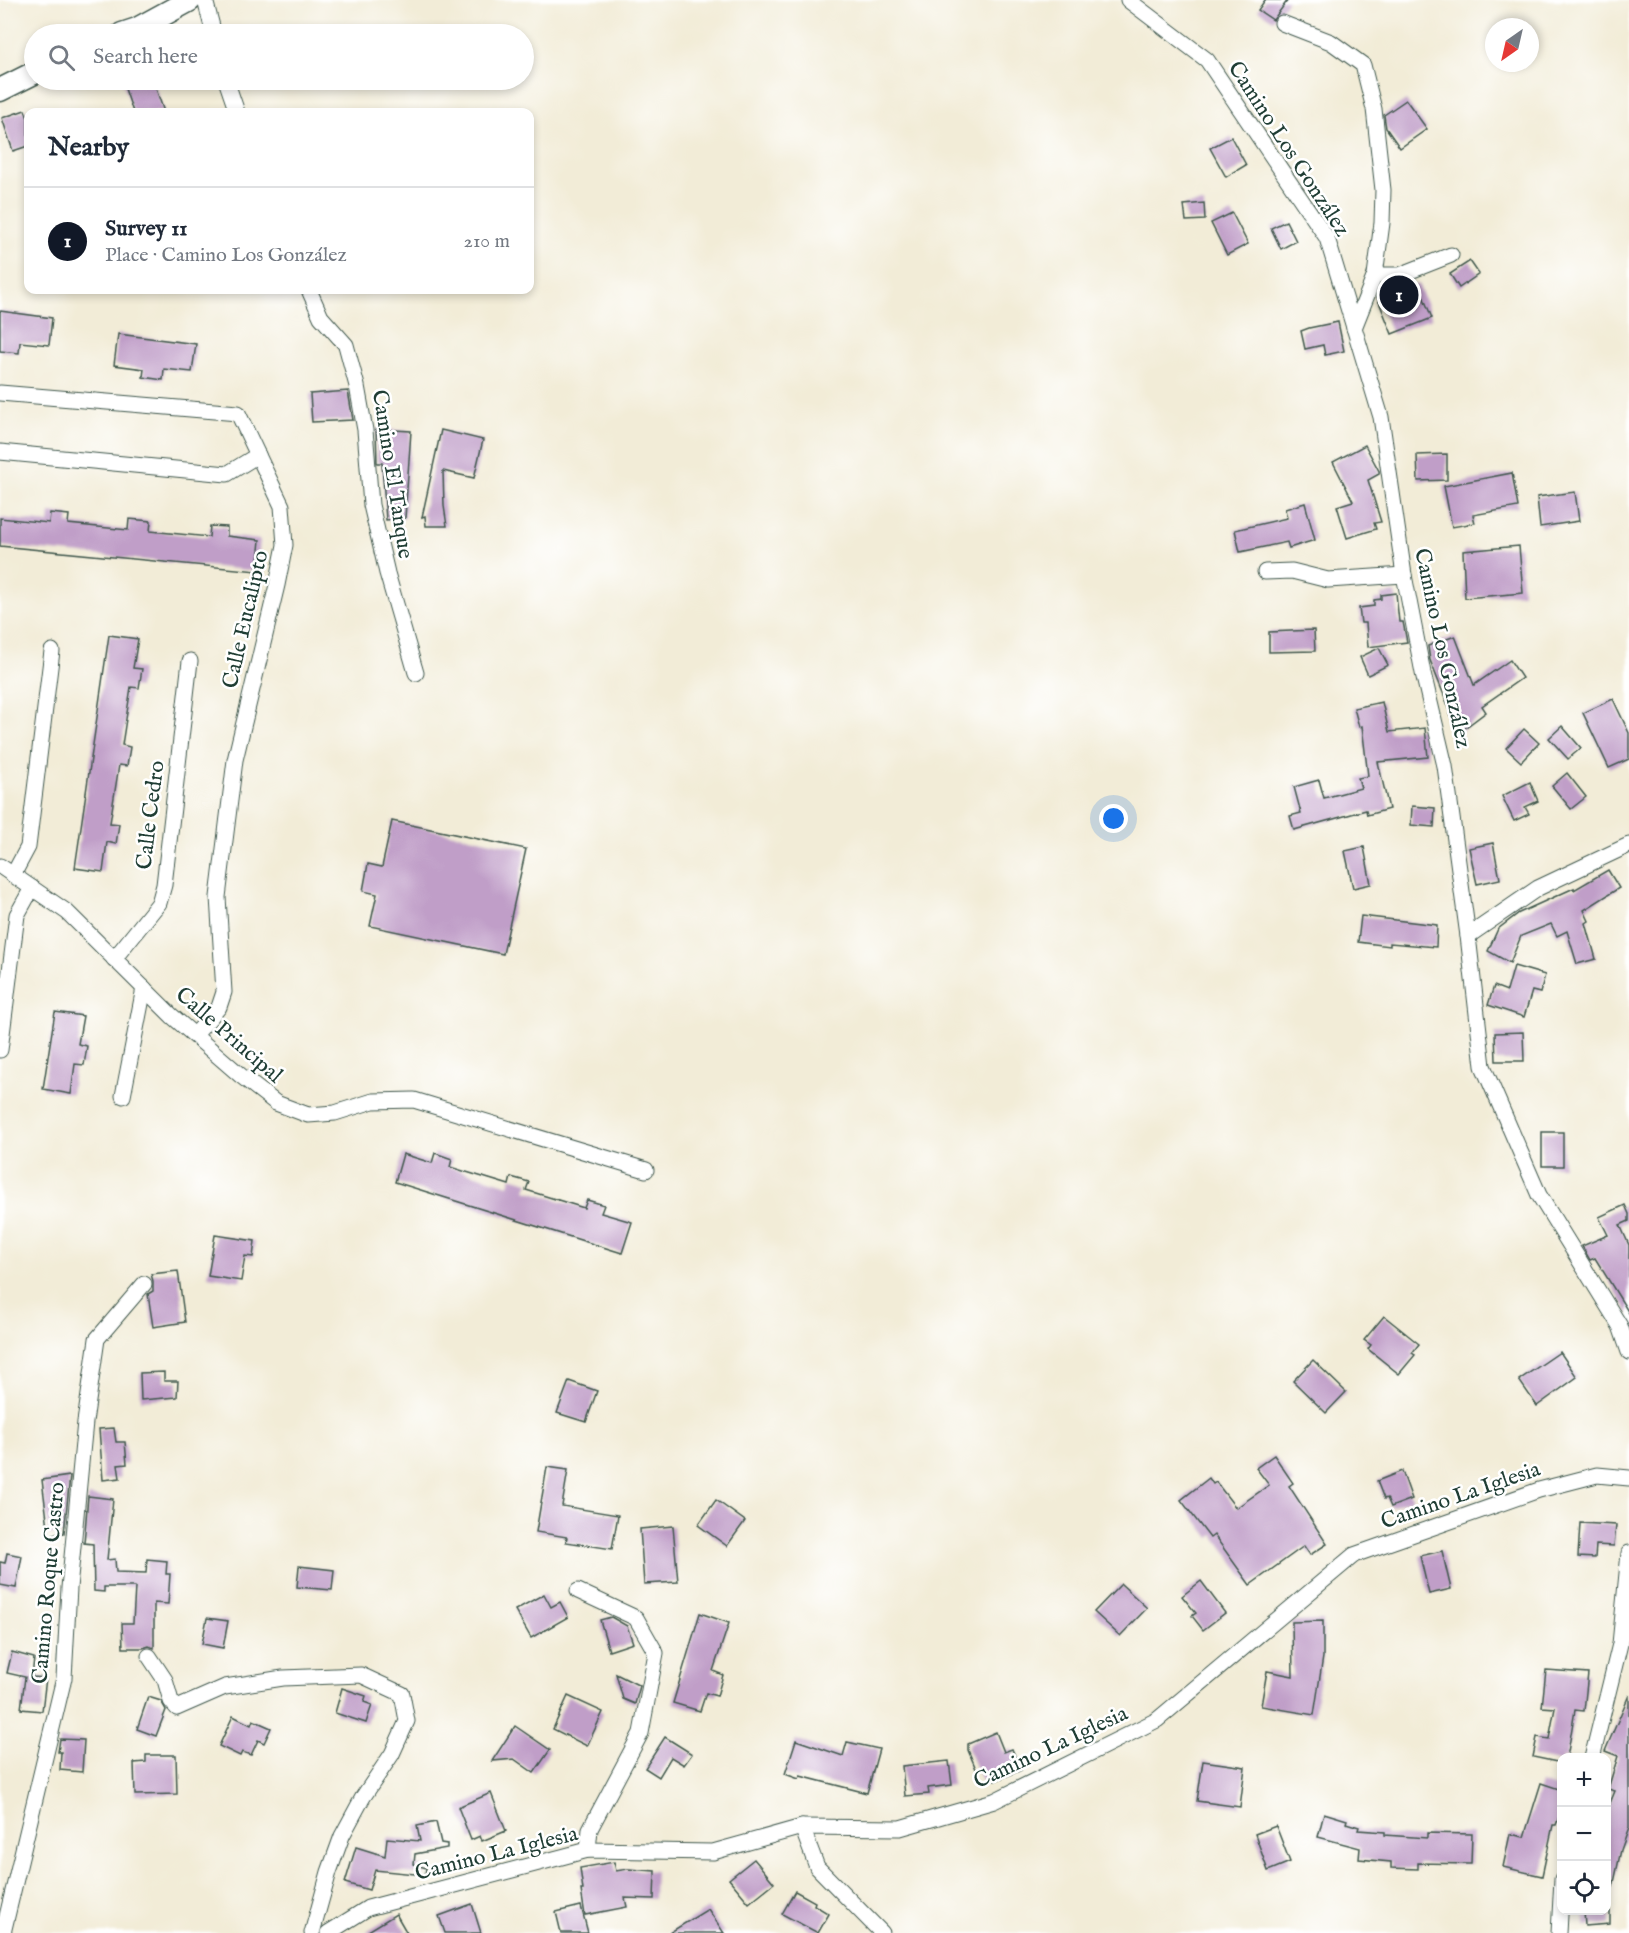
<!DOCTYPE html>
<meta charset="utf-8">
<style>
body{margin:0;font-family:"IM FELL English",serif;background:#f6f6f7;color:#1f2937}
.controls{position:absolute;right:18px;bottom:18px;display:grid;overflow:hidden;border-radius:12px;box-shadow:0 3px 9px #0003}
.controls button{width:54px;height:54px;display:grid;place-items:center;padding:0;border:0;border-bottom:2px solid #e0e1e3;background:#fff;color:#1f2937;font:30px sans-serif}
.compass{position:absolute;left:1485px;top:18px;width:54px;height:54px;border-radius:50%;background:#fff;box-shadow:0 3px 9px #0003;rotate:214deg}
.you{position:absolute;left:1114px;top:819px;width:21px;height:21px;margin:-15px;border:4px solid #fff;border-radius:50%;background:#1a73e8;box-shadow:0 0 0 9px #1a73e833}
.badge{display:grid;place-items:center;width:39px;height:39px;border-radius:50%;background:#111827;color:#fff;font-size:20px;font-weight:700}
.pin{position:absolute;translate:-50% -50%;border:3px solid #fff;box-shadow:0 2px 6px #0006}
.list{margin:0;padding:0;list-style:none}
h2{display:flex;justify-content:space-between;align-items:center;height:78px;margin:0;padding:0 24px;font-size:26px}
h2 small{font-size:20px;font-weight:400;color:#747a83}
.list li{display:grid;grid-template-columns:39px 1fr auto;gap:18px;align-items:center;box-sizing:border-box;height:108px;padding:0 24px;border-top:2px solid #e0e1e3}
.list b{display:block;font-size:22px;white-space:nowrap}
.list p{margin:0;font-size:20px;white-space:nowrap;color:#747a83}
.list em{font-size:20px;font-style:normal;color:#747a83}
.icon{flex:none;width:33px;height:33px;fill:none;stroke:currentColor;stroke-width:2;stroke-linecap:round;stroke-linejoin:round}
.map{position:relative;flex:none;width:1629px;height:1933px;overflow:hidden}
.search{position:absolute;background:#fff;box-shadow:0 3px 9px #0003;left:24px;top:24px;width:510px;height:66px;display:flex;align-items:center;gap:15px;box-sizing:border-box;padding:0 21px;border-radius:33px;color:#747a83;font-size:22px}
.panel{position:absolute;background:#fff;box-shadow:0 3px 9px #0003;left:24px;top:108px;width:510px;height:186px;border-radius:12px}
.map>svg:first-child{display:block}
.building{fill:#c09ec8}
.lines{fill:none;stroke-linecap:round;stroke-linejoin:round}
.street-casing{stroke:#3f574c;stroke-width:17}
.secondary-casing{stroke:#3f574c;stroke-width:25}
.street{stroke:#fff;stroke-width:15}
.secondary{stroke:#fff;stroke-width:22}
.labels{text-anchor:middle;stroke-width:5;stroke-linejoin:round;paint-order:stroke}
.street-label{font-size:22px;fill:#1f3d34;stroke:#fff}
</style>
<div class="map">
<svg width="1629" height="1933" viewBox="0 0 1629 1933">
<rect width="100%" height="100%" fill="#fff"/>
<filter id="ink" filterUnits="userSpaceOnUse"><feTurbulence type="fractalNoise" baseFrequency=".0167" numOctaves="2"/><feDisplacementMap in="SourceGraphic" scale="12" xChannelSelector="R" yChannelSelector="G"/><feConvolveMatrix kernelMatrix="1 2 1 2 8 2 1 2 1" color-interpolation-filters="sRGB"/></filter>
<filter id="wash" filterUnits="userSpaceOnUse"><feTurbulence type="fractalNoise" baseFrequency=".008" numOctaves="4" result="noise"/><feDisplacementMap in="SourceGraphic" scale="24" xChannelSelector="R" yChannelSelector="G"/><feGaussianBlur stdDeviation="1.35" result="paint"/><feColorMatrix in="noise" values="0 0 0 0 0 0 0 0 0 0 0 0 0 0 0 0 0 1.4 0 .05"/><feComposite in="paint" operator="in"/></filter>
<g filter="url(#wash)">
<rect width="100%" height="100%" fill="#f2ecd7"/>
<g id="blocks">
<g class="building">
<polygon points="1265,0 1288,0 1273,20 1258,10"/>
<polygon points="122,80 153,80 164,112 133,112"/>
<polygon points="1406,100 1427,129 1400,148 1386,128 1384,115"/>
<polygon points="25,110 28,118 28,146 13,151 2,118"/>
<polygon points="1231,137 1246,165 1226,177 1210,148"/>
<polygon points="1204,203 1205,220 1186,221 1184,205"/>
<polygon points="1232,213 1248,244 1227,255 1211,223"/>
<polygon points="1286,221 1296,241 1281,249 1271,228"/>
<polygon points="1470,261 1479,274 1459,288 1450,274"/>
<polygon points="1418,284 1432,318 1392,334 1377,297 1379,291 1394,285 1397,293"/>
<polygon points="0,311 52,318 49,345 20,342 19,353 0,351"/>
<polygon points="1338,322 1344,351 1325,355 1323,345 1305,349 1301,331 1309,328"/>
<polygon points="118,334 196,344 192,372 164,369 163,380 143,377 144,369 114,365"/>
<polygon points="348,391 353,420 312,422 310,394"/>
<polygon points="376,429 411,431 405,518 386,520 382,463 377,463"/>
<polygon points="441,430 483,440 474,478 443,471 444,506 447,526 426,526 425,516 422,517"/>
<polygon points="1365,445 1379,471 1379,474 1368,480 1381,522 1374,523 1376,529 1347,538 1337,506 1353,501 1333,462"/>
<polygon points="1447,454 1447,480 1418,481 1417,455"/>
<polygon points="1512,473 1518,507 1473,515 1475,523 1452,527 1444,486"/>
<polygon points="1575,492 1579,521 1540,527 1537,497"/>
<polygon points="1305,503 1315,540 1289,548 1287,542 1240,552 1235,530 1287,518 1285,509"/>
<polygon points="50,513 69,515 68,524 128,530 129,519 151,521 150,531 209,537 210,526 227,527 227,536 260,540 257,571 0,546 0,518 49,523"/>
<polygon points="1519,546 1523,593 1465,598 1463,551"/>
<polygon points="1396,593 1399,622 1403,622 1407,642 1368,647 1366,623 1361,623 1359,608 1374,606 1374,600 1381,599 1381,595"/>
<polygon points="1314,630 1315,651 1269,652 1269,632"/>
<polygon points="109,635 138,639 133,668 142,669 139,688 131,687 122,745 130,747 127,766 119,765 110,823 119,824 116,844 107,842 103,872 75,868"/>
<polygon points="1455,636 1474,685 1510,660 1522,678 1482,706 1486,712 1461,731 1449,714 1451,713 1430,660 1428,646"/>
<polygon points="1379,648 1388,665 1368,675 1360,657"/>
<polygon points="1613,699 1629,733 1629,759 1609,768 1583,713"/>
<polygon points="1382,702 1389,732 1425,728 1428,757 1378,762 1389,809 1367,815 1366,810 1294,830 1290,816 1301,813 1294,787 1319,780 1324,798 1361,788 1358,778 1368,776 1362,726 1359,727 1354,708"/>
<polygon points="1562,726 1581,748 1568,759 1549,738"/>
<polygon points="1524,729 1539,743 1521,762 1506,748"/>
<polygon points="1567,773 1586,797 1571,809 1552,786"/>
<polygon points="1530,782 1538,801 1525,807 1529,814 1514,821 1502,796"/>
<polygon points="1412,806 1435,808 1434,827 1411,825"/>
<polygon points="392,821 526,849 503,954 370,926 377,894 363,891 368,864 382,867"/>
<polygon points="1493,843 1500,879 1477,884 1469,848"/>
<polygon points="1364,847 1371,884 1353,888 1345,851"/>
<polygon points="1608,870 1619,888 1584,910 1589,921 1586,923 1596,959 1577,964 1567,931 1557,936 1551,924 1521,936 1510,963 1488,951 1498,929 1519,913 1574,888 1574,890"/>
<polygon points="1361,916 1437,925 1436,947 1390,943 1390,946 1358,942"/>
<polygon points="1514,966 1545,975 1540,993 1532,991 1524,1017 1488,1005 1494,986 1507,991"/>
<polygon points="55,1012 83,1016 78,1044 87,1046 84,1065 75,1064 71,1094 43,1089"/>
<polygon points="1523,1032 1524,1061 1496,1061 1495,1033"/>
<rect x="1542" y="1132" width="21" height="34"/>
<polygon points="435,1153 452,1159 450,1167 509,1185 511,1177 529,1182 526,1190 584,1208 587,1200 604,1205 601,1213 632,1222 622,1253 395,1182 403,1154 432,1163"/>
<polygon points="1625,1205 1629,1214 1629,1221 1620,1225 1629,1245 1629,1313 1595,1258 1590,1260 1582,1246 1608,1235 1599,1217"/>
<polygon points="215,1235 255,1241 253,1257 245,1256 241,1281 208,1276"/>
<polygon points="178,1271 185,1322 153,1327 148,1294 153,1291 153,1281 151,1274"/>
<polygon points="1384,1316 1419,1344 1412,1353 1415,1355 1399,1374 1368,1349 1371,1345 1364,1340"/>
<polygon points="1560,1352 1577,1377 1537,1406 1519,1380"/>
<polygon points="1313,1360 1346,1392 1326,1413 1293,1381"/>
<polygon points="164,1372 164,1381 178,1381 177,1397 141,1400 140,1373"/>
<polygon points="569,1381 597,1391 586,1422 557,1413"/>
<polygon points="114,1428 116,1442 125,1442 127,1464 118,1465 120,1478 103,1480 99,1429"/>
<polygon points="1274,1455 1293,1483 1289,1486 1327,1544 1310,1555 1304,1546 1250,1585 1214,1535 1210,1538 1181,1500 1209,1478 1213,1484 1216,1482 1236,1508 1269,1485 1256,1468"/>
<polygon points="547,1467 568,1470 562,1506 618,1515 612,1549 566,1542 567,1537 536,1532"/>
<polygon points="1402,1471 1412,1499 1391,1507 1387,1498 1384,1499 1377,1481"/>
<polygon points="70,1476 64,1533 49,1535 42,1480"/>
<polygon points="88,1496 113,1499 107,1560 115,1559 116,1572 146,1573 147,1559 167,1561 166,1574 170,1574 168,1604 154,1603 154,1648 149,1646 143,1648 123,1648 122,1623 133,1623 135,1587 104,1587 104,1592 94,1591 93,1544 84,1543"/>
<polygon points="716,1500 745,1521 727,1546 698,1525"/>
<polygon points="1580,1523 1616,1525 1614,1546 1596,1545 1595,1558 1578,1557"/>
<polygon points="673,1526 678,1582 644,1584 640,1529"/>
<polygon points="1442,1551 1451,1589 1429,1594 1420,1556"/>
<polygon points="7,1553 22,1556 16,1588 0,1585 0,1562 5,1563"/>
<polygon points="299,1566 334,1570 332,1590 297,1587"/>
<polygon points="1201,1581 1225,1613 1203,1630 1192,1616 1196,1613 1182,1596"/>
<polygon points="1121,1584 1147,1608 1120,1636 1094,1612"/>
<polygon points="544,1594 551,1607 560,1602 568,1617 531,1638 515,1610"/>
<polygon points="700,1613 729,1623 713,1671 723,1675 717,1696 706,1693 700,1711 673,1703"/>
<polygon points="611,1617 627,1626 633,1643 609,1651 600,1620"/>
<polygon points="207,1618 228,1621 223,1648 202,1644"/>
<polygon points="1323,1621 1323,1657 1314,1715 1261,1706 1267,1671 1293,1676 1292,1622"/>
<polygon points="12,1652 34,1658 32,1677 46,1678 42,1711 21,1709 25,1677 7,1673"/>
<polygon points="1546,1670 1588,1673 1584,1711 1575,1710 1567,1758 1562,1758 1562,1763 1533,1757 1537,1737 1549,1739 1555,1708 1542,1707"/>
<polygon points="616,1674 640,1686 635,1704 623,1699"/>
<polygon points="342,1688 366,1696 364,1702 372,1705 366,1723 335,1713"/>
<polygon points="1629,1695 1629,1828 1621,1850 1613,1887 1606,1886 1606,1813 1615,1791 1608,1789 1618,1756 1605,1751"/>
<polygon points="568,1696 603,1712 587,1746 553,1729"/>
<polygon points="148,1697 161,1701 166,1710 156,1736 137,1729"/>
<polygon points="233,1716 251,1725 253,1720 271,1728 264,1743 258,1740 251,1755 242,1752 240,1756 219,1746"/>
<polygon points="515,1726 550,1750 534,1773 514,1759 492,1761"/>
<polygon points="996,1732 1004,1752 1012,1749 1021,1770 995,1781 994,1778 982,1783 968,1750 968,1744"/>
<polygon points="665,1737 692,1754 684,1765 671,1757 659,1777 645,1768"/>
<polygon points="60,1739 84,1740 82,1772 60,1770 61,1752 58,1752"/>
<polygon points="796,1740 843,1756 847,1742 879,1749 867,1793 800,1776 799,1779 785,1774"/>
<polygon points="146,1755 176,1755 177,1794 135,1795 134,1763 146,1762"/>
<polygon points="949,1761 952,1785 928,1788 929,1794 905,1796 902,1766"/>
<polygon points="1203,1761 1245,1767 1240,1807 1197,1801"/>
<polygon points="1541,1783 1562,1790 1562,1808 1556,1825 1553,1825 1542,1876 1503,1867 1510,1834 1524,1837"/>
<polygon points="491,1793 506,1831 482,1841 480,1836 471,1840 458,1807"/>
<polygon points="1324,1813 1347,1820 1346,1823 1359,1827 1358,1830 1385,1832 1385,1835 1427,1838 1427,1833 1472,1834 1471,1864 1418,1863 1418,1869 1391,1868 1391,1862 1359,1859 1360,1848 1318,1837"/>
<polygon points="436,1822 441,1843 447,1844 447,1848 415,1854 414,1864 426,1868 425,1875 375,1870 369,1890 345,1883 356,1847 385,1856 387,1838 420,1841 417,1826"/>
<polygon points="1276,1826 1290,1862 1268,1871 1255,1834"/>
<polygon points="754,1859 774,1883 749,1903 729,1879"/>
<polygon points="614,1862 616,1871 628,1869 655,1871 654,1899 625,1898 627,1907 585,1915 581,1890 583,1890 580,1868"/>
<polygon points="795,1891 815,1902 814,1905 829,1914 818,1933 782,1914"/>
<polygon points="472,1904 481,1933 445,1933 439,1916"/>
<polygon points="581,1906 588,1933 561,1933 556,1912"/>
<polygon points="708,1909 724,1933 669,1933"/>
<polygon points="1584,1911 1610,1911 1610,1924 1585,1926"/>
<polygon points="396,1914 407,1933 365,1933"/>
</g>
</g>
</g>
<g filter="url(#ink)">
<use href="#blocks" fill-opacity="0" stroke="#3f574c" stroke-width="1.5"/>
<g class="lines">
<g class="street-casing">
<g id="street">
<polyline points="205,0 214,34"/>
<polyline points="1128,0 1207,60 1327,238 1381,417 1404,575 1423,673 1445,766 1468,936 1483,1066 1539,1195 1620,1326 1629,1352"/>
<polyline points="1282,23 1331,42 1363,65 1374,109 1383,190 1382,223 1375,275 1354,328"/>
<polyline points="226,80 237,112"/>
<polyline points="1375,275 1400,275 1451,255"/>
<polyline points="309,290 321,317 346,345 357,386 365,430 371,505 387,573 416,673"/>
<polyline points="0,393 238,413 282,506 285,545 277,585 235,760 218,897 224,992 219,1007 195,1035"/>
<polyline points="0,452 227,474 258,455"/>
<polyline points="1265,572 1292,571 1328,580 1404,575"/>
<polyline points="0,866 67,912 172,1016 240,1075 276,1103 308,1115 335,1113 373,1101 414,1100 646,1170"/>
<polyline points="13,875 28,847 52,651"/>
<polyline points="1468,936 1538,888 1629,845"/>
<polyline points="114,959 159,903 164,885 190,661"/>
<polyline points="0,1050 17,915 32,888"/>
<polyline points="123,1096 144,988"/>
<polyline points="578,1591 636,1618 656,1653 641,1733 590,1829 588,1850"/>
<polyline points="149,1656 165,1680 171,1701 177,1708 225,1687 283,1678 361,1675 402,1694 407,1721 392,1754 363,1797 342,1836 329,1872 312,1933"/>
<polyline points="1592,1758 1620,1644 1629,1553"/>
<polyline points="802,1827 817,1867 882,1933"/>
<polyline points="3,1933 64,1678 69,1588 85,1422 97,1339 144,1284"/>
<polyline points="328,1933 368,1908 588,1850 713,1852 802,1827 900,1828 994,1801 1157,1720 1354,1555 1539,1490 1597,1475 1629,1478"/>
<polyline points="1559,1933 1562,1879"/>
</g>
</g>
<g class="secondary-casing">
<g id="secondary">
<polyline points="122,34 137,29 190,0"/>
<polyline points="0,90 34,73"/>
</g>
</g>
<use href="#street" class="street"/>
<use href="#secondary" class="secondary"/>
</g>
</g>
<g class="labels">
<g class="street-label">
<text transform="translate(1290 148) rotate(57)" y="8">Camino Los González</text>
<text transform="translate(394 474) rotate(81)" y="8">Camino El Tanque</text>
<text transform="translate(244 619) rotate(-77)" y="8">Calle Eucalipto</text>
<text transform="translate(1444 648) rotate(78)" y="8">Camino Los González</text>
<text transform="translate(149 815) rotate(-83)" y="8">Calle Cedro</text>
<text transform="translate(230 1034) rotate(41)" y="8">Calle Principal</text>
<text transform="translate(1460 1494) rotate(-19)" y="8">Camino La Iglesia</text>
<text transform="translate(47 1583) rotate(-85)" y="8">Camino Roque Castro</text>
<text transform="translate(1050 1746) rotate(-25)" y="8">Camino La Iglesia</text>
<text transform="translate(496 1852) rotate(-14)" y="8">Camino La Iglesia</text>
</g>
</g>
</svg>
<div class="controls">
<button>+</button>
<button>−</button>
<button><svg class="icon" aria-label="locate" viewBox="0 0 24 24"><circle cx="12" cy="12" r="6"/><path d="M12 2v4M12 18v4M2 12h4M18 12h4"/></svg></button>
</div>
<svg class="compass" viewBox="-18 -18 36 36"><path d="M0-13l5 13h-10z" fill="#e53935"/><path d="M0 13l5-13h-10z" fill="#747a83"/></svg>
<div class="you"></div>
<div class="pin badge" style="left:1399px;top:295px">1</div>
<div class="search"><svg class="icon" aria-label="search" viewBox="0 0 24 24"><circle cx="10" cy="10" r="6"/><path d="M15 15l6 6"/></svg>Search here</div>
<section class="panel">
<h2>Nearby<small></small></h2>
<ul class="list">
<li><span class="badge">1</span><div><b>Survey 11</b><p>Place · Camino Los González</p></div><em>210 m</em></li>
</ul>
</section>
</div>
